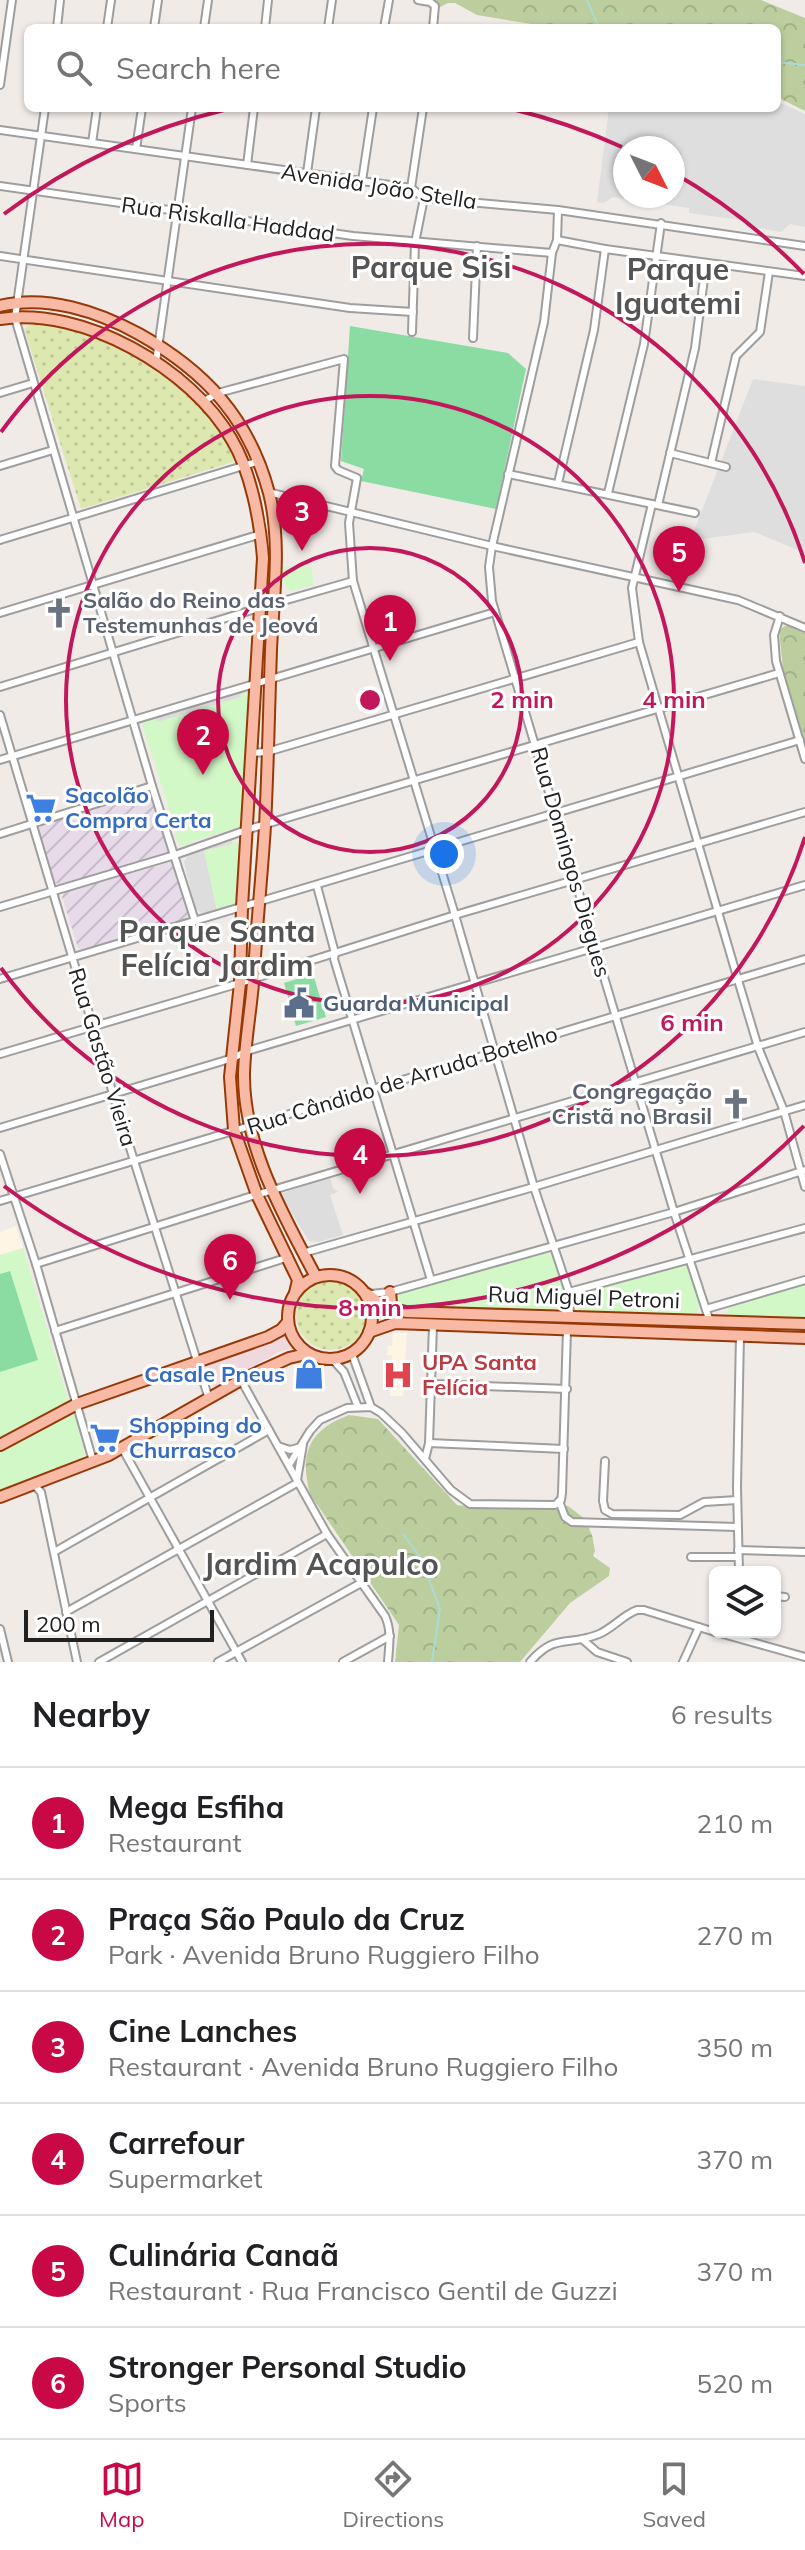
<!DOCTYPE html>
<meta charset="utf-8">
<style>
body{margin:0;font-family:Mulish,sans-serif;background:#f2f2f2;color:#202124}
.controls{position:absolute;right:24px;bottom:24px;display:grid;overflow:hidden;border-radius:12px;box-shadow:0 2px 6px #0004}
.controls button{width:72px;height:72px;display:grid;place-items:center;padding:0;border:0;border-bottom:2px solid #e0e0e0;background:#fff;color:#202124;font:40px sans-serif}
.compass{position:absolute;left:613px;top:136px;width:72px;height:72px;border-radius:50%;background:#fff;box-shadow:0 2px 6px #0004;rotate:132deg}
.scale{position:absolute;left:24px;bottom:20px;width:190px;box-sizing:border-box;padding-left:8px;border:4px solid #212121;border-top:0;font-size:22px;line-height:28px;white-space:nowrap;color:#212121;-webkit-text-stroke:6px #fff;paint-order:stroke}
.you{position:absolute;left:444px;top:854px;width:28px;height:28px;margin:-20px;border:6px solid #fff;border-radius:50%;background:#1a73e8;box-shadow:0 0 0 12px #1a73e833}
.badge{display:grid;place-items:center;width:52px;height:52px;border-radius:50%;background:#c90946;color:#fff;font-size:26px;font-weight:700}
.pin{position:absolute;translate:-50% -66px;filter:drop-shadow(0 2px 4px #0008)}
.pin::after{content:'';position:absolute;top:42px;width:28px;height:24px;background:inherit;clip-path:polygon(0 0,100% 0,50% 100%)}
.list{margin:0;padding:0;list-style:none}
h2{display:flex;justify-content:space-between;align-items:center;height:104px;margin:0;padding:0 32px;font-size:34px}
h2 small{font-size:26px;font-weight:400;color:#757577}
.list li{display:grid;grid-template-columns:52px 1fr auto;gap:24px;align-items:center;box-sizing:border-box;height:112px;padding:0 32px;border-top:2px solid #e0e0e0}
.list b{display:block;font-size:30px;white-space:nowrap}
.list p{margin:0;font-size:26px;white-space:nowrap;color:#757577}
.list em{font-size:26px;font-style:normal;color:#757577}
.icon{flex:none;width:44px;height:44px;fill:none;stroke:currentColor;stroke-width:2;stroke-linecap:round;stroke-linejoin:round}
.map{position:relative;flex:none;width:805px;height:1662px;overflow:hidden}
.search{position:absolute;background:#fff;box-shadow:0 2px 6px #0004;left:24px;right:24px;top:24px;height:88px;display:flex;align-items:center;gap:20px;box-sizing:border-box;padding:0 28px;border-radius:12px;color:#757577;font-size:30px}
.sheet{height:776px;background:#fff}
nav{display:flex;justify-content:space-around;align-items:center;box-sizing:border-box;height:112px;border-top:2px solid #e0e0e0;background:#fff;font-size:22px;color:#757577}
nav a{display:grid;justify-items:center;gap:4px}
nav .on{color:#c90946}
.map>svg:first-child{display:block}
.residential{fill:#dfdede;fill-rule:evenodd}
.commercial{fill:#f0d8df}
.industrial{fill:url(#industrial-furrows)}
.education{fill:#fef5e4}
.grass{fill:url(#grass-dots)}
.forest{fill:url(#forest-crowns)}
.park{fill:#d3f8c8}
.pitch{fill:#8adca2}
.parking{fill:#ddd}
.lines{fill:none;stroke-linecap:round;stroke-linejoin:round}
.stream{stroke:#aadcd7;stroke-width:2}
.minor-casing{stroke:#9e9e9e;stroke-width:10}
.primary-casing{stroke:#973907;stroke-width:14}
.minor{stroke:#fff;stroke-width:6}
.primary{stroke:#f8baa5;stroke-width:10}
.ring{fill:none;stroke:#c2185b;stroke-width:4}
.labels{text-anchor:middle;stroke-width:6;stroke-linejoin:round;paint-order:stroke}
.street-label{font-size:22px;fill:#212121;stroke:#fff}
.worship-label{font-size:22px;font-weight:bold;fill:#5b616d;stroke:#fff;text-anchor:start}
.shop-label{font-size:22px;font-weight:bold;fill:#366cbe;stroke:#fff;text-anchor:start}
.service-label{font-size:22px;font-weight:bold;fill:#4e5e75;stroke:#fff;text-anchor:start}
.health-label{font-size:22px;font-weight:bold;fill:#be3a42;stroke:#fff;text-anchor:start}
.district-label{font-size:30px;font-weight:bold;fill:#545454;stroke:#fff}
.centre{fill:#c2185b;stroke:#fff;stroke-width:4}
.ring-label{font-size:24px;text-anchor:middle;font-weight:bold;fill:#c2185b;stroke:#fff;stroke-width:6;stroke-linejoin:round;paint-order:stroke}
</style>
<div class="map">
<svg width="805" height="1662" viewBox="0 0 805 1662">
<defs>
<pattern id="industrial-furrows" width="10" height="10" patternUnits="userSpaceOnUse" patternTransform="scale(2)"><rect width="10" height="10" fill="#e7dae9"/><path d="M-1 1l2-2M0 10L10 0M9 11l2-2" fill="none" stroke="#c6bbc8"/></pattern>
<pattern id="grass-dots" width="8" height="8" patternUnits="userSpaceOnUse" patternTransform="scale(2)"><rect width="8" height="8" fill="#dde8b0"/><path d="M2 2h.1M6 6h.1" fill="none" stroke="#bdc797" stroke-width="1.8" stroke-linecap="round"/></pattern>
<pattern id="forest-crowns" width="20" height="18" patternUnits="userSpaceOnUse" patternTransform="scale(2)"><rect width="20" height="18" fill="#bcce9e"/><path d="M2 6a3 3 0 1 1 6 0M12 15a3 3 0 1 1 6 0" fill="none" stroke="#a1b188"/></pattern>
</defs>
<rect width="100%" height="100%" fill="#f1ebe8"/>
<g class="residential">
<path d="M777,101l28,13v113l-15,-3 -9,8 -35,-6 1,-5 -58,-8v-5l-76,-11 -9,6 -7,-1 12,-94h168zM625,148h48v48h-48z"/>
<polygon points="753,379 805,386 805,553 754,532 702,539 692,536"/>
</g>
<polygon class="commercial" points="286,1328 294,1345 293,1348 281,1351 215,1387 211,1385 206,1369 209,1362"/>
<g class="industrial">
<polygon points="151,792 169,849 167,854 63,885 54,883 38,830 40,825"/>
<polygon points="171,862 175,865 189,911 186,919 83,950 78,948 62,897 64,892"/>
</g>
<g class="education">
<polygon points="16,1226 23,1248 0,1255 0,1232"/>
<polygon points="393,1333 407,1333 403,1396 390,1396 392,1355 387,1355 388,1346 392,1346"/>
</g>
<g class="grass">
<path d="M32,323c26,2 55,8 78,18 31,14 132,84 123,121l-152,47 -57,-180z"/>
<circle cx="331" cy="1315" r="35"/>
</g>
<g class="forest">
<polygon points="436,0 761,0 805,18 805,111 777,97 777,28 543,28 531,24 477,15 455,3 448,3 440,7"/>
<polygon points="785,626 792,626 805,633 805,743 783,669 779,630"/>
<path d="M349,1415l29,4 79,86 29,4 82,-3 17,13 7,16 3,16 -2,5 17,12 -1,8 -39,27 -50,59h-125l4,-37 -89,-131c-11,-41 -1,-64 39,-79z"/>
</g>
<g class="park">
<path d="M312,566l1,19 -21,6c-12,-6 -8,-13 -9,-24z"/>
<polygon points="245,690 251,696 243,824 238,830 232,829 191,842 190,845 180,845 174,836 177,833 142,725 146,720 156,717 158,721 241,697 240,691"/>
<polygon points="232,841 241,844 238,900 233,905 217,911 204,851 232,844"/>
<polygon points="23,1248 69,1402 67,1406 0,1443 0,1255"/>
<path d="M546,1251c13,8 23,43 19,58l-5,3 -153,-3 -11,-3 -2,-9 3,-2z"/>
<polygon points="686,1264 701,1302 695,1317 580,1313 577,1310 574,1296 577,1292"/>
<polygon points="805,1282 805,1320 732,1318 726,1313 730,1306"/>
<polygon points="375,1305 384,1309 805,1327 805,1335 408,1320 385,1320 378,1323"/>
<polygon points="68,1414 75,1416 85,1455 81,1459 0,1490 0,1449 21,1442"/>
</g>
<g class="pitch">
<polygon points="350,326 508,353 526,369 496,509 361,481 364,469 341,461"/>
<polygon points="313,974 326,1017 296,1026 284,983"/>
<polygon points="10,1271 38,1360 0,1372 0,1274"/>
</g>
<g class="parking">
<polygon points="240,691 241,697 157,722 156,717"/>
<polygon points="232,841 232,844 204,851 217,911 201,913 195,907 184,862 188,855 202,848"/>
<polygon points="330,1177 333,1188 338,1192 330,1195 343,1235 318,1242 309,1241 280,1194"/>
</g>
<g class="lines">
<g class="stream">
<polyline points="587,0 599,28"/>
<polyline points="777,62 805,65"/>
<polyline points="403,1534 421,1558 440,1609 432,1662"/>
</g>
<g class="minor-casing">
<g id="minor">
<polyline points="418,0 430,2 435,6 433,28"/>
<polyline points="57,28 60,0"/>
<polyline points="107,28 111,0"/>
<polyline points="154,28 158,0"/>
<polyline points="204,28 208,0"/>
<polyline points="265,28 268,0"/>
<polyline points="328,28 332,0"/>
<polyline points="384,28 389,0"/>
<polyline points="0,85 12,0"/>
<polyline points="45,108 15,318 152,786 195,921"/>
<polyline points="0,130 411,188 424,198 558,210 805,246"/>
<polyline points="92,143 97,108"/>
<polyline points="136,149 142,108"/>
<polyline points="247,165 254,108"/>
<polyline points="307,173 316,108"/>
<polyline points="362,181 373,108"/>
<polyline points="0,186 353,236 552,253"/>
<polyline points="411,188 423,108"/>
<polyline points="558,210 557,240 552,253 544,322 492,546 489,567 492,601 674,1212 710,1322"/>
<polyline points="557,240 605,249 805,276"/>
<polyline points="0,256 350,308 413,312"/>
<polyline points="412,332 415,243 424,198"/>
<polyline points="473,338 477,246"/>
<polyline points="156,362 192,108"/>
<polyline points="0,393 33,383"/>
<polyline points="204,401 218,393 344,359 335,466 338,470 357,478 349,523 353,581 455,915 534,1187 569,1292 570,1316"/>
<polyline points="670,453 726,467"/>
<polyline points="711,463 736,356 760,332 769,272"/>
<polyline points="0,466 53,450"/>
<polyline points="508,474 695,513"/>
<polyline points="558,483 594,330 605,249"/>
<polyline points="268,492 492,546 738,600 805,628"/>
<polyline points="608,493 644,344 661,223"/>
<polyline points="652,504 632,588 639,642 738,980 758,1047 784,1111 805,1187"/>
<polyline points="658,505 695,348 706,263"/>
<polyline points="0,540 256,462"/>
<polyline points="0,613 261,534"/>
<polyline points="780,616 774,635 776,661 805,759"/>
<polyline points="0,687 262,607 353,581"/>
<polyline points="0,715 114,1097 209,1399"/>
<polyline points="252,753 267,752 639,642"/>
<polyline points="0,760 495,612"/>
<polyline points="0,834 152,786"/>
<polyline points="317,886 335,953 334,959 431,1280"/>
<polyline points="0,907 175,855 249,829 779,673"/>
<polyline points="0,979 800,740"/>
<polyline points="0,1054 240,983 455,915 805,812"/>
<polyline points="0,1128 233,1058 247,1051 805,885"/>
<polyline points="0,1154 36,1264 93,1461"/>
<polyline points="0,1201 805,959"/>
<polyline points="303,1253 530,1188 805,1105"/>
<polyline points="36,1264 249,1197 805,1032"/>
<polyline points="569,1292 805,1228"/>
<polyline points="371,1294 390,1292 674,1212 805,1170"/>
<polyline points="706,1309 805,1280"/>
<polyline points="55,1331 289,1257"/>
<polyline points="352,1354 371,1407"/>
<polyline points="333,1360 344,1372 358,1407"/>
<path d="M241,1380l86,154 58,82c7,15 4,30 3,46"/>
<polyline points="432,1384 567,1389"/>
<polyline points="429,1443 564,1449"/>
<polyline points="278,1446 290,1450 301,1447"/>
<polyline points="122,1448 242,1662"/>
<polyline points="425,1459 429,1443 433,1325"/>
<polyline points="605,1461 603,1501 605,1510 612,1514 680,1515 704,1502 737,1500"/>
<polyline points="289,1465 310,1431 320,1420 347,1408 371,1407 381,1413 402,1433 451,1490 470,1504 555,1505 561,1500 562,1493 567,1330"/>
<polyline points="297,1480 303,1444"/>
<polyline points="34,1485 41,1492 77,1662"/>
<polyline points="559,1501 565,1517 572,1522 737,1527"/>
<polyline points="738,1550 805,1552"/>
<polyline points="54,1552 269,1430"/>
<polyline points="691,1557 738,1557"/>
<polyline points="739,1572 737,1487 740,1335"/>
<polyline points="775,1596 785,1597"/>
<polyline points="66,1612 297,1483"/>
<polyline points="0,1629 8,1662"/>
<polyline points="716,1632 805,1657"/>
<polyline points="582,1639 597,1652 627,1662"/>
<polyline points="99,1662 327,1534"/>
<polyline points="218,1662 361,1583"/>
<polyline points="343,1662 390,1636"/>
<path d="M530,1662c26,-30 38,-15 69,-28 14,-6 24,-19 38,-24h7l71,22"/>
<polyline points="683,1662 699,1627"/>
</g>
</g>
<g class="primary-casing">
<g id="primary">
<path d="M0,306c46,-12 99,6 139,28 66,37 110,84 130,159 13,51 4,105 2,157 -2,58 -3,117 -6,176 -3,48 -8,96 -11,145 -2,34 -9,68 -10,102 -1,73 39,141 72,204"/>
<path d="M0,319c83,-13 192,50 232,121 19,32 28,81 31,118l-21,349 -2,76 -10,94 4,53 23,65 41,85 -3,13"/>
<circle cx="330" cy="1317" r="42"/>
<polyline points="390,1292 391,1303 395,1310"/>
<polyline points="367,1294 385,1307 406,1312 805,1324"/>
<polyline points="369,1332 395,1323 805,1338"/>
<polyline points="0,1445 77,1404 268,1337 281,1330 287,1323"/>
<polyline points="0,1497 109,1455 241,1380 289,1358 306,1354"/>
</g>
</g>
<use href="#minor" class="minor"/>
<use href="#primary" class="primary"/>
</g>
<g class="ring">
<circle cx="370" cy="700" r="152"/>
<circle cx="370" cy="700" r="304"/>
<path d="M805 837A456 456 0 0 1 1 968M1 432A456 456 0 0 1 805 563"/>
<path d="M804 1126A608 608 0 0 1 4 1186M4 214A608 608 0 0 1 228 109M512 109A608 608 0 0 1 622 147M674 173A608 608 0 0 1 804 274"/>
</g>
<defs>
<g id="church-bare" transform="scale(2.4)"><path d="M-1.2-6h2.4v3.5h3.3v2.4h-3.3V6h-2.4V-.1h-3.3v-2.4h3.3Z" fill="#6b7280" stroke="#fff" stroke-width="2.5" paint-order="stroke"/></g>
<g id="supermarket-bare" transform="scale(2.4)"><path d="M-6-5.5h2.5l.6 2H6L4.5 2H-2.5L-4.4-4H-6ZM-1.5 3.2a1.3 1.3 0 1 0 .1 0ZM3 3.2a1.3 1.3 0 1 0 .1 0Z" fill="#3f7fe0" stroke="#fff" stroke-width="2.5" paint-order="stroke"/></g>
<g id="civic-bare" transform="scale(2.4)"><path d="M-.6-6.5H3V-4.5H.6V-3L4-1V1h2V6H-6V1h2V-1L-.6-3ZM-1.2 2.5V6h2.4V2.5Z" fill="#5c6f8a" stroke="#fff" stroke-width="2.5" paint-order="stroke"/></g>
<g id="shop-bare" transform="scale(2.4)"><path d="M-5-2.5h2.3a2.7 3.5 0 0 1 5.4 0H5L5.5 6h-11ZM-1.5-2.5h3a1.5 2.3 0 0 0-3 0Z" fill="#3f7fe0" stroke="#fff" stroke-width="2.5" paint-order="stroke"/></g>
<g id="hospital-bare" transform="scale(2.4)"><path d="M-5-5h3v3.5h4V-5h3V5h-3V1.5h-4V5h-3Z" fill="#e0444e" stroke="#fff" stroke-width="2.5" paint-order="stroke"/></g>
</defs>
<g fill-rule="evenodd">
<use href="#church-bare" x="59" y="613"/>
<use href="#supermarket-bare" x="41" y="808"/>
<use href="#civic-bare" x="299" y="1003"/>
<use href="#church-bare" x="736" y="1104"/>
<use href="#shop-bare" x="309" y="1374"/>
<use href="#hospital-bare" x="398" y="1375"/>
<use href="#supermarket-bare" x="105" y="1438"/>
</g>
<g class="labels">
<g class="street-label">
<text transform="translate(379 186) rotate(9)" y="8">Avenida João Stella</text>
<text transform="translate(228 219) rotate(8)" y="8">Rua Riskalla Haddad</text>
<text transform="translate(571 862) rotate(74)" y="8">Rua Domingos Diegues</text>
<text transform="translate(103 1057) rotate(73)" y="8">Rua Gastão Vieira</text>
<text transform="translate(402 1080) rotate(-17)" y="8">Rua Cândido de Arruda Botelho</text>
<text transform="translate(584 1297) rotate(2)" y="8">Rua Miguel Petroni</text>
</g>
<g class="worship-label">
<text x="83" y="608">Salão do Reino das<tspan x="83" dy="25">Testemunhas de Jeová</tspan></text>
<text x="712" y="1099" text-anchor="end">Congregação<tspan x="712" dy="25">Cristã no Brasil</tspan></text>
</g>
<g class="shop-label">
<text x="65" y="803">Sacolão<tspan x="65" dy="25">Compra Certa</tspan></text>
<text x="285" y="1382" text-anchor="end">Casale Pneus</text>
<text x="129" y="1433">Shopping do<tspan x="129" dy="25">Churrasco</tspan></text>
</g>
<g class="service-label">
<text x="323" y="1011">Guarda Municipal</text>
</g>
<g class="health-label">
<text x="422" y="1370">UPA Santa<tspan x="422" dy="25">Felícia</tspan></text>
</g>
<g class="district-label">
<text x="431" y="278">Parque Sisi</text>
<text x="678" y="280">Parque<tspan x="678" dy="34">Iguatemi</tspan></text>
<text x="217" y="942">Parque Santa<tspan x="217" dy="34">Felícia Jardim</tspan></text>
<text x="321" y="1575">Jardim Acapulco</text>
</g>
</g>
<circle cx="370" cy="700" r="12" class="centre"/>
<g class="ring-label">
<text x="522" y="708">2 min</text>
<text x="674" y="708">4 min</text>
<text x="692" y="1031">6 min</text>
<text x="370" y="1316">8 min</text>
</g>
</svg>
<div class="controls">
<button><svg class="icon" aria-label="layers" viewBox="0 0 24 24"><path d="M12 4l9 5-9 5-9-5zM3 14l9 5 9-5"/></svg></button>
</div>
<svg class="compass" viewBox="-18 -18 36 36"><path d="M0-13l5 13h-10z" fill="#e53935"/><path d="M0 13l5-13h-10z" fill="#757577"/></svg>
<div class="scale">200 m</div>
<div class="you"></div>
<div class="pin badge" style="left:390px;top:661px">1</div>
<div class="pin badge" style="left:203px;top:775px">2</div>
<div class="pin badge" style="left:302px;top:551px">3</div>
<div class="pin badge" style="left:360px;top:1194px">4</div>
<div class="pin badge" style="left:679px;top:592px">5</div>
<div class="pin badge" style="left:230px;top:1300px">6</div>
<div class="search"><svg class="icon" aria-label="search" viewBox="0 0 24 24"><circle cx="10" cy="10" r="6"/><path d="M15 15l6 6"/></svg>Search here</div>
</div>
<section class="sheet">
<h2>Nearby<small>6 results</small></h2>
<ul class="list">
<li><span class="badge">1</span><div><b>Mega Esfiha</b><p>Restaurant</p></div><em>210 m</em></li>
<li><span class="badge">2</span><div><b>Praça São Paulo da Cruz</b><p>Park · Avenida Bruno Ruggiero Filho</p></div><em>270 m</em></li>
<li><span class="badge">3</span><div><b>Cine Lanches</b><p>Restaurant · Avenida Bruno Ruggiero Filho</p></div><em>350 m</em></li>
<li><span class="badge">4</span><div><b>Carrefour</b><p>Supermarket</p></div><em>370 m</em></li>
<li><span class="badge">5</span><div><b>Culinária Canaã</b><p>Restaurant · Rua Francisco Gentil de Guzzi</p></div><em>370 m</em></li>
<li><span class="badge">6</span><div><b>Stronger Personal Studio</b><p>Sports</p></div><em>520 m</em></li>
</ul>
</section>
<nav>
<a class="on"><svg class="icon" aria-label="map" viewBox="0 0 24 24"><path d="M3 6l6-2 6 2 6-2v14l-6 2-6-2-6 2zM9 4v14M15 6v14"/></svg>Map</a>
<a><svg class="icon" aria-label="directions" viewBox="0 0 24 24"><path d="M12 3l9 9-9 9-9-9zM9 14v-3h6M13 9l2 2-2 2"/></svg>Directions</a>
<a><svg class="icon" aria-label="saved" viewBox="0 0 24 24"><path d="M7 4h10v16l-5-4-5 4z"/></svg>Saved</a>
</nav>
